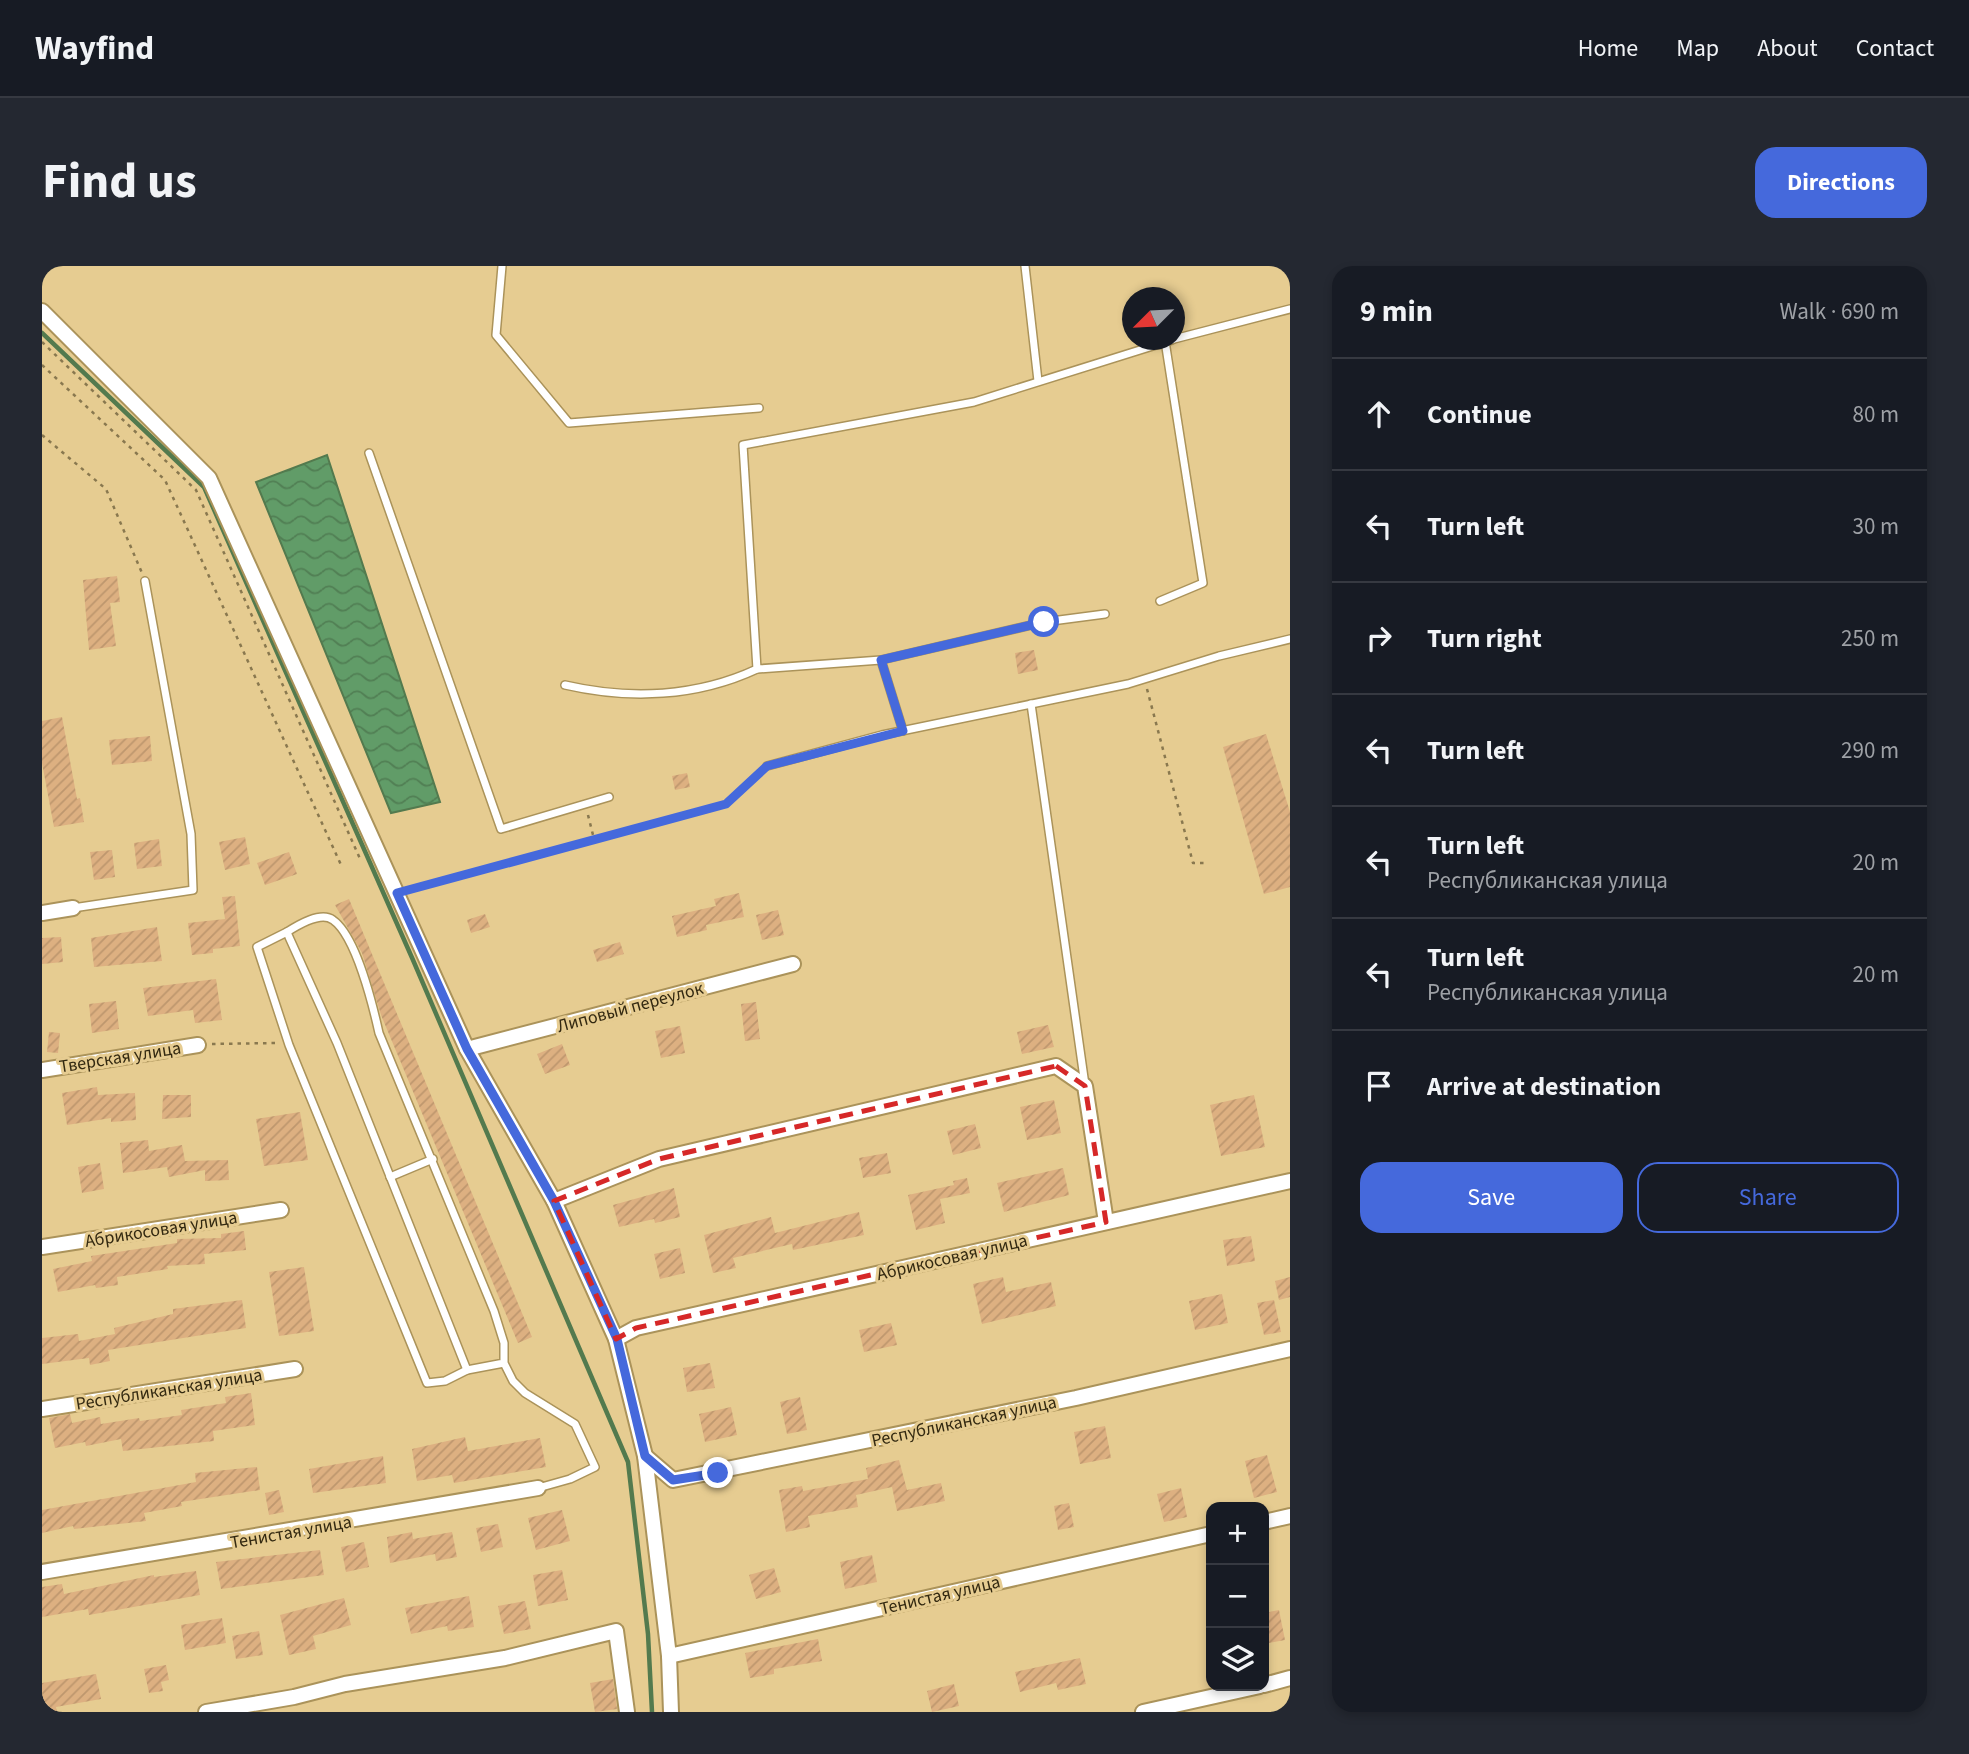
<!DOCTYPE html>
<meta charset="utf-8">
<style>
body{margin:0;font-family:"Source Sans 3",sans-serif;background:#242831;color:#f1f3f6}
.controls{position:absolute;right:21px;bottom:21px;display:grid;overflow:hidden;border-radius:14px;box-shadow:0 4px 10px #0003}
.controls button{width:63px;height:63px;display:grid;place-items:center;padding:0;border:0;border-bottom:2px solid #363941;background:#171b24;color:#f1f3f6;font:35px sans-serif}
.compass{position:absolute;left:1080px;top:21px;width:63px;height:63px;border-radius:50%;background:#171b24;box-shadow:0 4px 10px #0003;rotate:246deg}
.stop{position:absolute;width:21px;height:21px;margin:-16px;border:5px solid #4569dc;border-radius:50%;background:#fff}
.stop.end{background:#4569dc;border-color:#fff;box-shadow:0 2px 7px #0008}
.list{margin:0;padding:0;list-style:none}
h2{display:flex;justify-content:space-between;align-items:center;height:91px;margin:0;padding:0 28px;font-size:30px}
h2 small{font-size:23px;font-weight:400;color:#9ea1a6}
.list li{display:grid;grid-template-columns:46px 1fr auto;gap:21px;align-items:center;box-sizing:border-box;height:112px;padding:0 28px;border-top:2px solid #363941}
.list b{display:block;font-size:26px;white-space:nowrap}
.list p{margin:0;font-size:23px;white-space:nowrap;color:#9ea1a6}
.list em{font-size:23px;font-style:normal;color:#9ea1a6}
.actions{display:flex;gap:14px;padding:21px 28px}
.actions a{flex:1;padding:16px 0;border:2px solid #4569dc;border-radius:21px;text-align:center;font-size:24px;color:#4569dc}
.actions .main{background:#4569dc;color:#fff}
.icon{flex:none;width:38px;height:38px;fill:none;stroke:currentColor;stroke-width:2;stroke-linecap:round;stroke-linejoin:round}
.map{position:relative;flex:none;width:1248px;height:1446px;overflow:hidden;border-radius:21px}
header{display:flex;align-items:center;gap:42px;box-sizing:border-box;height:98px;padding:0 35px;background:#171b24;border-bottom:2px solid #363941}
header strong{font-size:33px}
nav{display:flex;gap:38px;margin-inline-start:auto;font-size:24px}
.intro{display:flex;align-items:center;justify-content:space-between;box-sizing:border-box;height:168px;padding:0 42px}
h1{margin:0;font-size:49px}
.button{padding:18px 32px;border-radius:21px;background:#4569dc;color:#fff;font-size:24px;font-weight:700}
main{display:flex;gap:42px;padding:0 42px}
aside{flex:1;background:#171b24;border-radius:21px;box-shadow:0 4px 10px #0003}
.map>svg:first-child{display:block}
.water{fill:url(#water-waves);stroke:#537a4e;stroke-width:2}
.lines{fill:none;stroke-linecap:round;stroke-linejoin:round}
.stream{stroke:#537a4e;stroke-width:4.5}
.building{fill:url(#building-hatch)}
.service-casing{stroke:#ab935a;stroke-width:10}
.minor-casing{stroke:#ab935a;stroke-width:18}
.path{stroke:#89784f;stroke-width:2.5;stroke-dasharray:3.5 5;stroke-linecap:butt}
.service{stroke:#fff;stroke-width:7}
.minor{stroke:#fff;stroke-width:14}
.route{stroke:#4569dc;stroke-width:9}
.marked{fill:none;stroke:#d62828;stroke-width:5;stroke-dasharray:14 9;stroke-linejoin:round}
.labels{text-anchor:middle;stroke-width:6;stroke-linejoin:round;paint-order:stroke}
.street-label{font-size:18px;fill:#332911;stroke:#e6cc91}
</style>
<header>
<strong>Wayfind</strong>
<nav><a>Home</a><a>Map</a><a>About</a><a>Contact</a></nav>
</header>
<div class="intro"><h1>Find us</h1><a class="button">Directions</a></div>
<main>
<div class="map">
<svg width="1248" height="1446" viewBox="0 0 1248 1446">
<defs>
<pattern id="water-waves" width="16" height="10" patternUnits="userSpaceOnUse" patternTransform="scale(1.75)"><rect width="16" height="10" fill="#619c68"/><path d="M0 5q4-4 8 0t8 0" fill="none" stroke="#517f54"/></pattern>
<pattern id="building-hatch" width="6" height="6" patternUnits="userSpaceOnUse" patternTransform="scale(1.75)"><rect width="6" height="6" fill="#ddb081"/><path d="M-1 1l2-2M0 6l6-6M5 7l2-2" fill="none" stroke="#be976e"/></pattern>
</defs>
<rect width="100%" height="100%" fill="#e6cc91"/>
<polygon class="water" points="285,189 398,536 349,547 214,216"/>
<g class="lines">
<polyline class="stream" points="0,67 162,221 371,694 586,1196 606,1368 610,1446"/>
</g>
<g class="building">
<polygon points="75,310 78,336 68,337 74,380 47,384 41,314"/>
<polygon points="992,384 996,404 976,408 973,387"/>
<polygon points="20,451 35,533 38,532 42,556 12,561 0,497 0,455"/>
<polygon points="1224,468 1248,546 1248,621 1222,628 1181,481"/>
<polygon points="108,470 110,495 70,499 67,474"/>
<polygon points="645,507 648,521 633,524 630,510"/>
<polygon points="203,571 208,598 183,604 177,576"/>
<polygon points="117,573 120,600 95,603 92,577"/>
<polygon points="70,584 73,611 52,614 48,586"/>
<polygon points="247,586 255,608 223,619 215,597"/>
<polygon points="697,627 702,651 664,659 665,664 635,671 630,650 674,640 672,633"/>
<polygon points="193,630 198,680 171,683 171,687 150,689 146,657 183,653 180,631"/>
<polygon points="307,633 490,1071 476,1077 339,749 320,687 293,639"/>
<polygon points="736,644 742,669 720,674 714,649"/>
<polygon points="443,648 448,661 429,667 425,654"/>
<polygon points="115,661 120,695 52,701 49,672"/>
<polygon points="19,671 21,696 0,698 0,672"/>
<polygon points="578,676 582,688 555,696 551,684"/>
<polygon points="174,713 180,754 153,757 151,744 106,750 101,722"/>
<polygon points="74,735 77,763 50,767 47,738"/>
<polygon points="714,736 718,773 703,775 699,738"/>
<polygon points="1006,759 1012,781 980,788 975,766"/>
<polygon points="638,760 643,787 619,792 613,765"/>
<polygon points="7,766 18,767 16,787 5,786"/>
<polygon points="520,778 528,799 503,808 495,788"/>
<polygon points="55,821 56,829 93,827 94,854 69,856 69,852 25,859 20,827"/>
<polygon points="121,829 149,829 149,851 120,853"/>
<polygon points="1212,829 1223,881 1179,890 1168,839"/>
<polygon points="1012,834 1019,867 985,874 978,841"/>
<polygon points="258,846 266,894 222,900 214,853"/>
<polygon points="933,858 939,882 911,889 905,865"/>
<polygon points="106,874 107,885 140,879 143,895 186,894 187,914 163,915 163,904 127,911 125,901 81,907 78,877"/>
<polygon points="845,887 849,907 821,912 817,892"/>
<polygon points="58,897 62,923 40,927 36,901"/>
<polygon points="1021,902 1027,929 962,946 955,917"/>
<polygon points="925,912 928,927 898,933 903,957 874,964 866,929 912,919 911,915"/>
<polygon points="632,922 638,951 613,957 612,953 577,961 571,939"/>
<polygon points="817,946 822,969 751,984 750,978 691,992 694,1002 671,1007 662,969 729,951 733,967"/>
<polygon points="202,965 204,984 162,988 163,998 125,1000 126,1003 75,1011 76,1019 54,1022 53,1019 16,1026 11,1003 50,995 49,990 135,977 135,973 179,972 179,968"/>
<polygon points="1209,970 1213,995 1185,1000 1181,974"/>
<polygon points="638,982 643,1007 618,1013 612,988"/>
<polygon points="262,1001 272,1065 237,1070 227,1006"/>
<polygon points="961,1011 964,1026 1009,1016 1014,1040 940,1058 931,1018"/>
<polygon points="1248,1011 1248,1031 1237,1034 1233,1015"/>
<polygon points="1180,1028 1186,1057 1153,1064 1147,1035"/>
<polygon points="200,1034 204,1062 66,1084 68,1095 48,1099 47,1092 0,1098 0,1072 36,1068 37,1075 73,1068 72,1062 131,1048 131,1043"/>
<polygon points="1232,1034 1239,1066 1222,1069 1215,1037"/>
<polygon points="849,1057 855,1079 822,1086 817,1064"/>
<polygon points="668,1097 673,1122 645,1126 641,1102"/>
<polygon points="209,1127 213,1159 171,1165 172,1175 81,1185 79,1173 44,1180 43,1176 13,1182 7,1152 28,1148 30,1157 58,1151 59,1158 97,1152 98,1155 140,1149 139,1144 184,1137 183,1131"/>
<polygon points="758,1131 765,1164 745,1168 738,1136"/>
<polygon points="689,1141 695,1169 663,1176 657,1148"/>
<polygon points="1063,1160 1069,1192 1038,1198 1032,1166"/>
<polygon points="423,1171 426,1185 498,1172 504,1201 412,1217 410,1209 375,1215 370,1183"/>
<polygon points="1225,1189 1235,1226 1212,1232 1203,1195"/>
<polygon points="341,1190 344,1217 271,1227 267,1203"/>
<polygon points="857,1194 865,1224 899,1217 903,1235 855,1245 850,1221 814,1229 816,1241 766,1250 768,1261 744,1266 737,1224 760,1220 761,1225 826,1213 824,1202"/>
<polygon points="215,1201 218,1224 139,1236 140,1240 102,1247 104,1255 32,1263 31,1260 0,1267 0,1244 154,1216 153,1207"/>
<polygon points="1139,1222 1145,1251 1122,1256 1115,1228"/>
<polygon points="237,1224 242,1246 227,1249 223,1227"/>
<polygon points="1027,1237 1032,1261 1016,1264 1012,1240"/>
<polygon points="520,1244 528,1275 494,1284 486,1252"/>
<polygon points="456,1258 461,1281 439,1286 434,1262"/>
<polygon points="370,1266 371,1273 410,1266 415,1291 394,1295 393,1288 348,1297 345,1271"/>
<polygon points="322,1276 327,1301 304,1306 299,1281"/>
<polygon points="278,1284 282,1309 179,1323 174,1296"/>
<polygon points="830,1289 835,1316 803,1323 798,1296"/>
<polygon points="732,1302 739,1326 714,1333 707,1309"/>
<polygon points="520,1304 526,1334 496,1340 491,1309"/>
<polygon points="154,1305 158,1329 47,1349 46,1343 0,1351 0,1321 20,1318 22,1328 112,1309 112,1311"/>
<polygon points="427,1330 432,1361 406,1365 405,1360 369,1368 363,1342"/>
<polygon points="302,1332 309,1359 271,1370 274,1383 247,1389 238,1349"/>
<polygon points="483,1335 489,1363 462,1368 456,1340"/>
<polygon points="1237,1344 1243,1374 1222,1378 1222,1347"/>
<polygon points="180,1352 184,1377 143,1384 139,1359"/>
<polygon points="217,1365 221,1389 194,1393 190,1370"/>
<polygon points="776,1373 780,1395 732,1403 732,1408 708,1412 703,1387"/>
<polygon points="1038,1392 1044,1418 1016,1424 1014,1417 978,1426 973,1406"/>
<polygon points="124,1399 127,1414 119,1416 121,1425 107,1427 102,1403"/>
<polygon points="54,1408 59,1433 14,1441 15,1446 0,1446 0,1417"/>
<polygon points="571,1413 575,1443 553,1446 548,1417"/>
<polygon points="912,1418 917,1440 890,1446 885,1425"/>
</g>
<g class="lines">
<g class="service-casing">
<g id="service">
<polyline points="460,0 454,69 527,157 717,142"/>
<polyline points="983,0 996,115"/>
<polyline points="1132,73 1248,43"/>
<polyline points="327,187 459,563 567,531"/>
<polyline points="1118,335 1161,317 1123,75"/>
<polyline points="839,394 861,465"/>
<polyline points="715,403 839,394 1002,356 1063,348"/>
<path d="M523,419c65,15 132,12 192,-16l-14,-224 231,-43 198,-62"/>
<polyline points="989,438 1043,819"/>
<polyline points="725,500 840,469 1086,418 1177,390 1248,373"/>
<polyline points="31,642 151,624 149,568 103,315"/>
<polyline points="245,666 215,681 247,779 385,1117 403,1115 425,1104"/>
<polyline points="348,911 391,893"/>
<path d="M462,1097l-37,7 -130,-327 -48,-106 -2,-5c11,-7 34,-21 46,-12 23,16 40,86 46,113l115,278 10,32v20l9,18 12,12 50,31 20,43 -25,12 -32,9"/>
</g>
</g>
<g class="minor-casing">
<g id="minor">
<polyline points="0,45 167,212 425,783 512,935 574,1073 603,1190 627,1390 629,1446"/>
<polyline points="0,647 31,642"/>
<polyline points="425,783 751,698"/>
<polyline points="0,804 156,779"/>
<polyline points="512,935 617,893 1014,800 1043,820 1064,956"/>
<polyline points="0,981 239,944"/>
<polyline points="574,1073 594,1062 1248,915"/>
<polyline points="0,1143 253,1103"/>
<polyline points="603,1190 631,1214 1034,1132 1248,1083"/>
<polyline points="1222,1256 1248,1250"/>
<polyline points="0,1306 496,1222"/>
<polyline points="627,1390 1169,1268"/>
<polyline points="1222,1419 1248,1412"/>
<polyline points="164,1446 252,1431 303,1418 463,1392 574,1365 585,1446"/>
<polyline points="1101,1446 1218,1420"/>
</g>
</g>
<g class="path">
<polyline points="0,76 154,224 319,595"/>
<polyline points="0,99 123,214 300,601"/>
<polyline points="0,169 64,223 100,307"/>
<polyline points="1105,423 1151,597 1162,597"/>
<polyline points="546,549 552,573"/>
<polyline points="368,623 684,538 719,506"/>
<polyline points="170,778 237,777"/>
</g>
<use href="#service" class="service"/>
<use href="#minor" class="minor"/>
</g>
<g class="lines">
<polyline class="route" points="676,1207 631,1214 603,1190 575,1073 512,935 425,783 355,627 684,538 725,500 861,465 839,394 1002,356"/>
</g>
<path class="marked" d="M1014,800l29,20 21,136 -470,106 -20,11 -62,-138 105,-42z"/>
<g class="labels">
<g class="street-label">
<text transform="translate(588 741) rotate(-15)" y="6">Липовый переулок</text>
<text transform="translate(78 791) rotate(-9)" y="6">Тверская улица</text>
<text transform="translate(119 963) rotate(-9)" y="6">Абрикосовая улица</text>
<text transform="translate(910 991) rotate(-13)" y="6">Абрикосовая улица</text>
<text transform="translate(127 1123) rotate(-9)" y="6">Республиканская улица</text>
<text transform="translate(922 1155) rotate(-12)" y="6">Республиканская улица</text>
<text transform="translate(249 1266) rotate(-10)" y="6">Тенистая улица</text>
<text transform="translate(898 1329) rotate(-13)" y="6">Тенистая улица</text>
</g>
</g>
</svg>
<div class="controls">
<button>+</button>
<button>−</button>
<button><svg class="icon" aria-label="layers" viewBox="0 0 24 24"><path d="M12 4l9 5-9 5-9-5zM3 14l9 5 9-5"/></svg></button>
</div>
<svg class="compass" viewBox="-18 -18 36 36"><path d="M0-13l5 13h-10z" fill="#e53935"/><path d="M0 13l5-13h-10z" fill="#9ea1a6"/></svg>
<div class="stop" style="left:1002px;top:356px"></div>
<div class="stop end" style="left:676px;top:1207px"></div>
</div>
<aside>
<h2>9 min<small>Walk · 690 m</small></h2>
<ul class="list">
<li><svg class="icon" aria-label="ahead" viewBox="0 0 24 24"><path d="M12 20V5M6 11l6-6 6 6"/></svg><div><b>Continue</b></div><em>80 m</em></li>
<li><svg class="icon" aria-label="left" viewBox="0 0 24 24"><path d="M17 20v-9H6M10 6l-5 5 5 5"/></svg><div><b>Turn left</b></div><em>30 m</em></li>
<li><svg class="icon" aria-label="right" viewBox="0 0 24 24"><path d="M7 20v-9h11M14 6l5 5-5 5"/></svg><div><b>Turn right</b></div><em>250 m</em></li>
<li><svg class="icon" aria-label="left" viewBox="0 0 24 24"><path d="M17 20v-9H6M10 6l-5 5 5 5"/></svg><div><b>Turn left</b></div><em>290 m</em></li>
<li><svg class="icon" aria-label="left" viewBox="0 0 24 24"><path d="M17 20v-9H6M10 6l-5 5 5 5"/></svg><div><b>Turn left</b><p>Республиканская улица</p></div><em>20 m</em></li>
<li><svg class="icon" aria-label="left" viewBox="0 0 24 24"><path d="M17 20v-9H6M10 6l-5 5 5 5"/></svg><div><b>Turn left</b><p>Республиканская улица</p></div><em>20 m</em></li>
<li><svg class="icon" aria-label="arrive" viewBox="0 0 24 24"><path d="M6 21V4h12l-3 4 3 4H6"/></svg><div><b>Arrive at destination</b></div></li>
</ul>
<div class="actions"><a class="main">Save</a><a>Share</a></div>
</aside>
</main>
